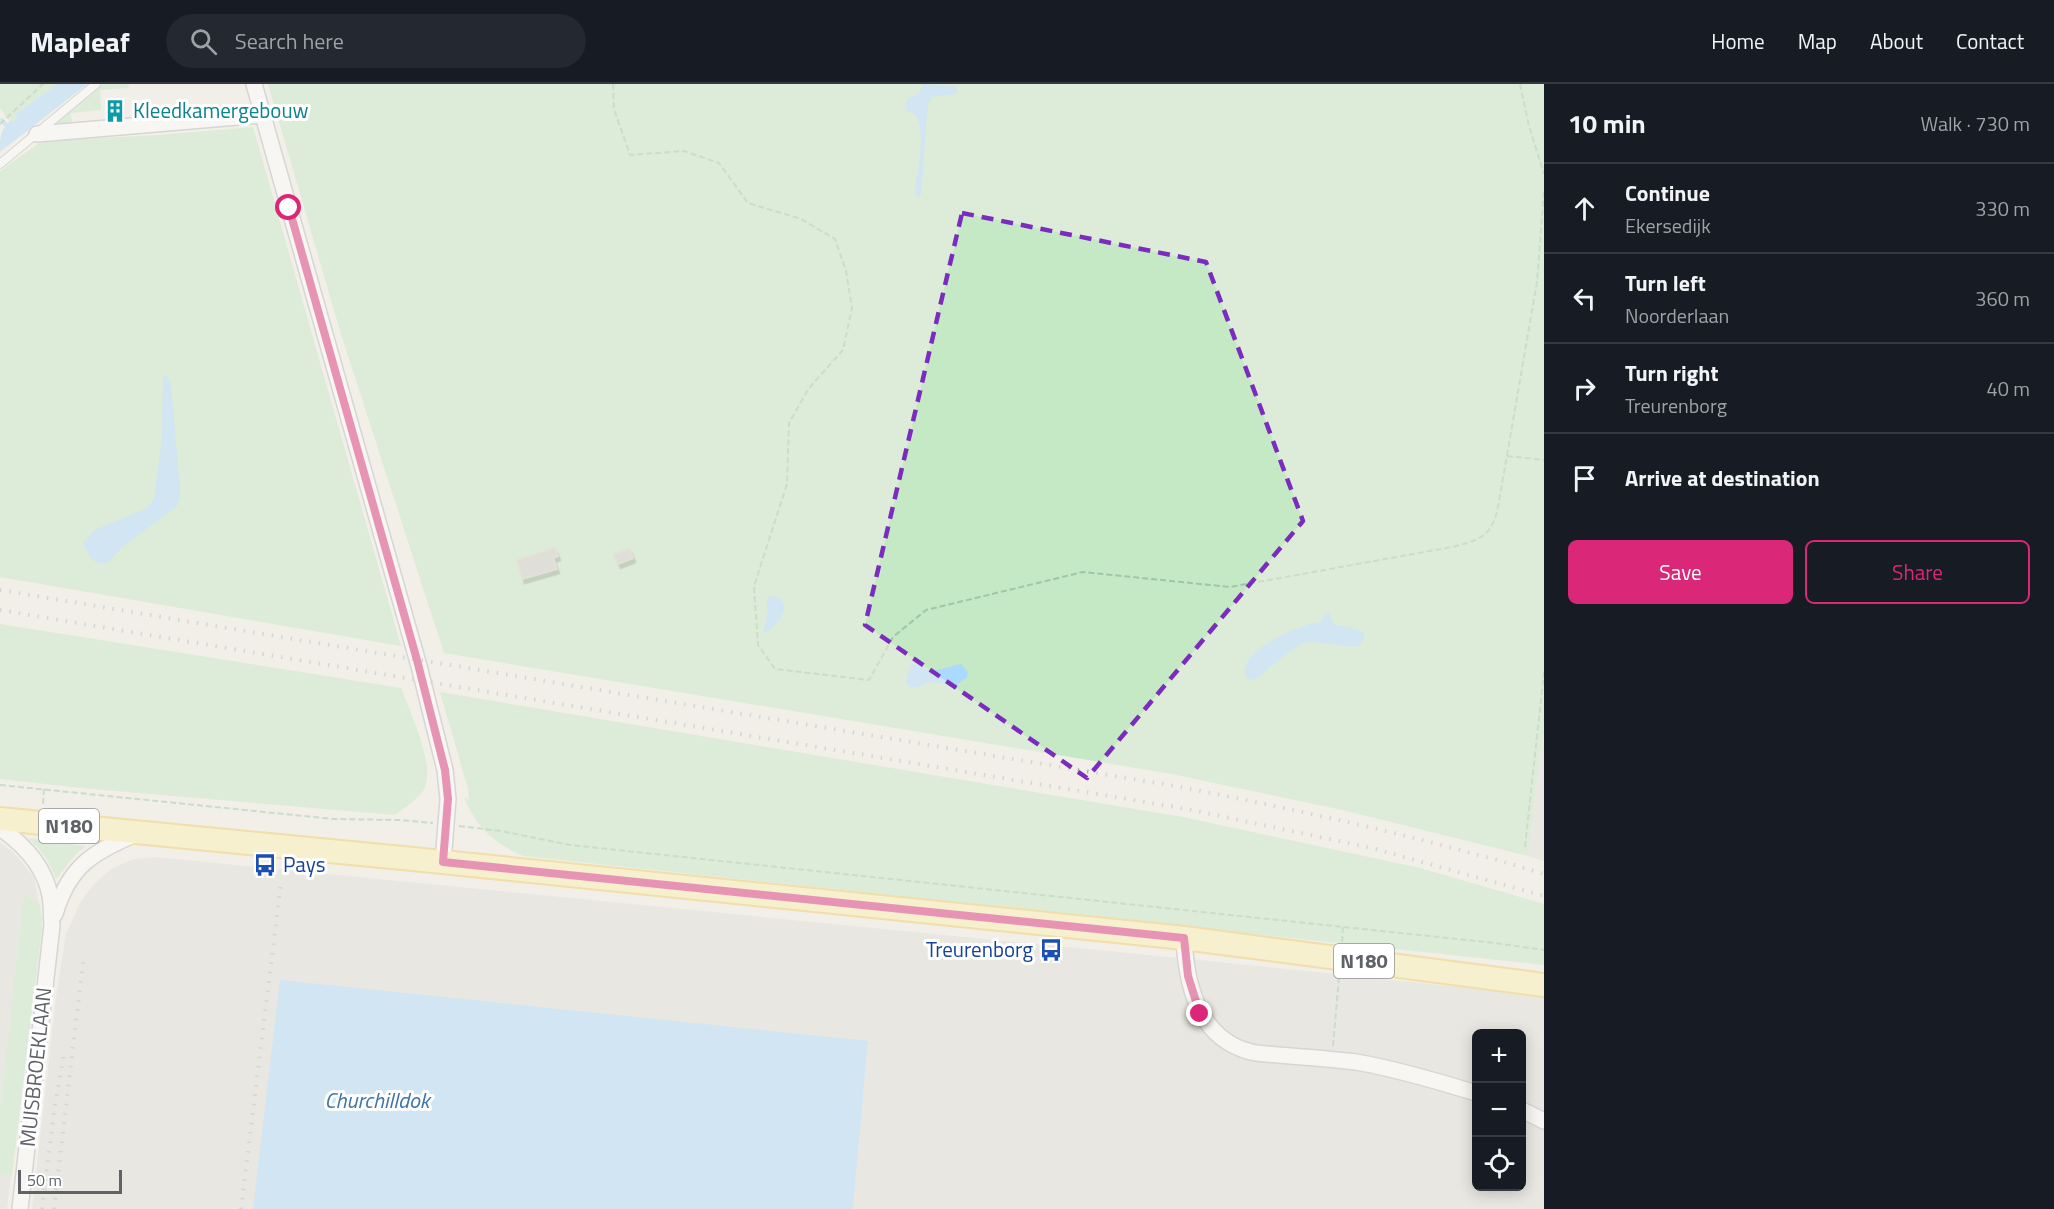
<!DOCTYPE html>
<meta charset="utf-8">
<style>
body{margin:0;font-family:"Titillium Web",sans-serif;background:#242831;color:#f1f3f6}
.controls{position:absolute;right:18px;bottom:18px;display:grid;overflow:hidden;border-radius:9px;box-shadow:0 3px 15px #0003}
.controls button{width:54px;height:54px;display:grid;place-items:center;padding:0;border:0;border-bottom:2px solid #363941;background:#171b24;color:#f1f3f6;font:30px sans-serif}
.scale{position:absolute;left:18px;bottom:15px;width:104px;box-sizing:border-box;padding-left:6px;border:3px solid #5f6368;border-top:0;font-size:16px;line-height:21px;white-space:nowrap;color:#5f6368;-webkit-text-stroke:4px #fff;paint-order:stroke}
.stop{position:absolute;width:18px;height:18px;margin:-14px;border:4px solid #db2777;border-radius:50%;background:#fff}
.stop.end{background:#db2777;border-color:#fff;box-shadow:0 2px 6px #0008}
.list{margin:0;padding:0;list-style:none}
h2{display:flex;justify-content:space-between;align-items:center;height:78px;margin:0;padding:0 24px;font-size:26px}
h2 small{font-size:20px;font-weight:400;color:#9ea1a6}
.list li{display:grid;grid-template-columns:39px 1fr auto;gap:18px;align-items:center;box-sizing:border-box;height:90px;padding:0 24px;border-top:2px solid #363941}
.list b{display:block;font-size:22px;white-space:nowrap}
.list p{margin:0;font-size:20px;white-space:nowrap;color:#9ea1a6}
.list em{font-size:20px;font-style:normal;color:#9ea1a6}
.actions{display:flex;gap:12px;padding:18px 24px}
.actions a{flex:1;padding:14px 0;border:2px solid #db2777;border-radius:9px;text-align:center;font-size:21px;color:#db2777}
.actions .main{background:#db2777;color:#fff}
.icon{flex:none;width:33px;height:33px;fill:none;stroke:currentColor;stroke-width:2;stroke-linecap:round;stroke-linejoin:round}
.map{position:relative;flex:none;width:1544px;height:1125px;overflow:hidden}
header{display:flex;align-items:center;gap:36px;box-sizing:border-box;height:84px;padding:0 30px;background:#171b24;border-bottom:2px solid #363941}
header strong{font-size:28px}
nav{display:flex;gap:33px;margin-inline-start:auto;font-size:21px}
.search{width:420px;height:54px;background:#242831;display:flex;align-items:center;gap:15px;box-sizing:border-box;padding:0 21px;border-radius:33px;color:#9ea1a6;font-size:22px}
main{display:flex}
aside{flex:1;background:#171b24}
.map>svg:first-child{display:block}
.industrial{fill:#e0deda;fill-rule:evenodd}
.green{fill:#c5e8c5}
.water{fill:#aadaff}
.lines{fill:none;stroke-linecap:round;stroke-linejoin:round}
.stream{stroke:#aadaff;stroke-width:4}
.building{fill:#cccac5;stroke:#d6d1c6;stroke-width:1.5;filter:url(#shadow)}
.service-casing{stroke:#b5b8bc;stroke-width:10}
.minor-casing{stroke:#b5b8bc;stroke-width:18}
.primary-casing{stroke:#f2c960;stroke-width:26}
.path{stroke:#9cc7a9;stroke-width:2;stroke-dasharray:6 3;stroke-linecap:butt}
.service{stroke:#fff;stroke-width:8}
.minor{stroke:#fff;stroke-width:15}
.primary{stroke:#fff2af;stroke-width:22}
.rail{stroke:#b6b7b8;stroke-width:4;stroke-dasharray:1.5 8;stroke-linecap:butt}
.route{stroke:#db2777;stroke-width:8}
.marked{fill:none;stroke:#7b2cbf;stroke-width:4.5;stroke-dasharray:12 8;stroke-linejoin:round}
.labels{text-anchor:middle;stroke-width:6;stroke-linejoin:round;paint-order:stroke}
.shield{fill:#fff;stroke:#8f9295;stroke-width:1.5}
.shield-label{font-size:20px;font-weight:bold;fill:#5f6368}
.culture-label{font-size:21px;fill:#0d838f;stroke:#fff;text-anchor:start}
.transit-label{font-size:21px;fill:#164399;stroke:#fff;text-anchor:start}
.street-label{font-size:21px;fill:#5f6368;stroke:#fff}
.water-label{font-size:22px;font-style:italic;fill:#4174aa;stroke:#fff}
</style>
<header>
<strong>Mapleaf</strong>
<div class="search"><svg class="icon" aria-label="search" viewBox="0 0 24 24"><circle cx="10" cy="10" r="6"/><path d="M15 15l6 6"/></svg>Search here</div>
<nav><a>Home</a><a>Map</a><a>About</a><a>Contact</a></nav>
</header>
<main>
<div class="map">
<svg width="1544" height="1125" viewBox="0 0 1544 1125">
<defs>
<filter id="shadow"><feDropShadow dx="2.5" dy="4.5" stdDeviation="0" flood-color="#0004"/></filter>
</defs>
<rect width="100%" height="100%" fill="#f1efe8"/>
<g class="industrial">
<polygon points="1544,641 1544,777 1528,772"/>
<polygon points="0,759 13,768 34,793 42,835 7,1125 0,1125"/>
<path d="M155,773l1054,104 335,35v213h-691l15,-168 -615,168h-221l24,-212 10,-63 14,-31 13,-18 18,-16 23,-10zM1476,950h46v152h-46z"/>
</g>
<g class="green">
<polygon points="0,0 57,0 15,32 17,34 11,39 0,24"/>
<polygon points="102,0 128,0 129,4 100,6 101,26 71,29 72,40 53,41"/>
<polygon points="268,0 1544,0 1544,641 1528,772 1342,726 1172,690 444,569 341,250"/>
<polygon points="253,43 401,562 0,493 0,87 42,57 159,51"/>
<path d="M0,540l401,64c8,22 37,81 22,103 -6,9 -19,17 -28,24l-303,-26 -92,-10z"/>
<path d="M440,608l743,125 237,51 124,36v61l-1021,-109c-28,-12 -48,-30 -59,-59l5,3 -1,-11z"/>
<path d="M28,754l58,8 -11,9 -19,24c-6,-17 -14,-29 -28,-41z"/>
<polygon points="24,811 40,820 42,845 12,1091 0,1091 0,1026"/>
</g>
<g class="water">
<path d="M57,0h30l-87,68c0,-15 0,-21 10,-31l2,1 5,-4 -2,-3z"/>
<path d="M923,0l31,2 4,4 -3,4 -23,3 -4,7 -7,90 -2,3 -3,-1 -1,-7c3,-22 11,-53 1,-74l-11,-5 3,-12c9,-2 13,-5 15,-14z"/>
<path d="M163,292h4l4,9 9,103v9l-3,9 -56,42 -11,13 -7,3c-12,-2 -16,-10 -20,-22l12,-12 52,-22 7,-9 8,-60z"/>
<path d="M770,512c28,2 8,31 -5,37l-2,-1 5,-21 -2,-10z"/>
<path d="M1330,529l4,12 16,2 13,5 2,5 -4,7 -4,3 -45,-5 -9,1 -18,12 -28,23 -6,2 -6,-4c-7,-25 56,-53 77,-54l3,-8z"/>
<path d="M913,580l10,2 7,6 31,-8 7,8 -1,5 -10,8 -29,-3c-6,4 -16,10 -22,0l4,-17z"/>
<polygon points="280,896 868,957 853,1125 253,1125"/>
</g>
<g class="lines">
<polyline class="stream" points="2,36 9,45"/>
</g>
<g class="building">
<polygon points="116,18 118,18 119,35 116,35 112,30 111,23"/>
<polygon points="555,464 558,472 553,474 557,485 522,495 517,476"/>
<polygon points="630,465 633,474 618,480 614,470"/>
</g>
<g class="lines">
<g class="service-casing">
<polyline id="service" points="0,80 96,0"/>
</g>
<g class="minor-casing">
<g id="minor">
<polyline points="254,0 419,582 445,686 448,715 443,778"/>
<polyline points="37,50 263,31"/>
<path d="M0,744c23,16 45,39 50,68 2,10 1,20 2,29l-32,284"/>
<path d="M55,830c14,-48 38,-62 81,-80"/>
<path d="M1184,854c2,47 15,101 67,114 8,2 18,2 27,3 26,2 52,4 78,7 41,7 81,19 120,31"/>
<polyline points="1522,1026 1544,1037"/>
</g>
</g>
<g class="primary-casing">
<polyline id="primary" points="0,735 423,776 1184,854 1544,901"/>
</g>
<g class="path">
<path d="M613,0l1,25 16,46 54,-4 35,12 29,40 53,16 34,20 11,32 6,37 -9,42 -34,38 -20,35 -2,61 -33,102 4,59 17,24 94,11 24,-43 33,-27 157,-38 147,15 222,-40c27,-7 40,-10 46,-40l39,-225 7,-90"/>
<polyline points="1520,0 1529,42 1544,90"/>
<polyline points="0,40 43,0"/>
<polyline points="1507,372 1544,376"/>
<polyline points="0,701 333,735 400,736 433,739"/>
<polyline points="43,720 44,705"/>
<polyline points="459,742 501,747 570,761 1495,859 1544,866"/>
<polyline points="1525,763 1544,588"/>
<polyline points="1342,858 1343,843"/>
<polyline points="1333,962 1339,893"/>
</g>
<use href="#service" class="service"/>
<use href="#minor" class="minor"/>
<use href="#primary" class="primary"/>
<g class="rail">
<path d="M0,506l1175,196c124,24 248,51 369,88"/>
<polyline points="0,526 1187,725 1372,764 1544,812"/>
<polyline points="42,1125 55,1020 64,970"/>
<polyline points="54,1125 83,878"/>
<polyline points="241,1125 281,798"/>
</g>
</g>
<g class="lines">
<polyline class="route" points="289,124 417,576 445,686 448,715 443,778 1184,854 1188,892 1200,930"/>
</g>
<path d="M0 0H1544V1125H0ZM962,129l244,49 97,259 -216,257 -222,-153z" fill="#f1efe8" fill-opacity=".55" fill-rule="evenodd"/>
<path class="marked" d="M962,129l244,49 97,259 -216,257 -222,-153z"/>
<defs>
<g id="building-bare" transform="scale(1.8)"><path d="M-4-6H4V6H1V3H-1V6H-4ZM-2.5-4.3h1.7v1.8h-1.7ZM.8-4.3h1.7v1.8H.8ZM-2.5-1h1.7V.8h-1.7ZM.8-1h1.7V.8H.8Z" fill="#0f9aa8" stroke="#fff" stroke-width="2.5" paint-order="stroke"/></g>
<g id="bus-bare" transform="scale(1.8)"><path d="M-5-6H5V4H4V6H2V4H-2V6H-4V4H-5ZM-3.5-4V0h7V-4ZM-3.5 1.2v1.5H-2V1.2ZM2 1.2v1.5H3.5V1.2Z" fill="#1a4fb4" stroke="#fff" stroke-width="2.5" paint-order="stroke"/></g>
</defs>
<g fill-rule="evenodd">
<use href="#building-bare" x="115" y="27"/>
<use href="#bus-bare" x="265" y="781"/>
<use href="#bus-bare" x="1051" y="866"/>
</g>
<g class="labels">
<g class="shield">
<rect x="39" y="725" width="60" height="34" rx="4.5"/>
<rect x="1334" y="860" width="60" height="34" rx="4.5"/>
</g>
<g class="shield-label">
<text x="69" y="749">N180</text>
<text x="1364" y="884">N180</text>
</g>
<g class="culture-label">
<text x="133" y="34">Kleedkamergebouw</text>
</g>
<g class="transit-label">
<text x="283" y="788">Pays</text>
<text x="1033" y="873" text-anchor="end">Treurenborg</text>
</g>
<g class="street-label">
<text transform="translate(36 983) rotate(-84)" y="7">MUISBROEKLAAN</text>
</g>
<g class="water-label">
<text x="377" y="1024">Churchilldok</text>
</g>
</g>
</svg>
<div class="controls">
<button>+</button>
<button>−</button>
<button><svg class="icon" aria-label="locate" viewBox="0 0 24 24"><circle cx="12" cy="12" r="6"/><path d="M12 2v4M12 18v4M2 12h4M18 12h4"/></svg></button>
</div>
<div class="scale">50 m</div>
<div class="stop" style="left:289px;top:124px"></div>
<div class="stop end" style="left:1200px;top:930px"></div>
</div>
<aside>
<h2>10 min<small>Walk · 730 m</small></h2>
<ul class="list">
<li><svg class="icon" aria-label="ahead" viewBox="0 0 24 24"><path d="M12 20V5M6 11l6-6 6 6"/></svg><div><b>Continue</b><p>Ekersedijk</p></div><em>330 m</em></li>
<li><svg class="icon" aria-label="left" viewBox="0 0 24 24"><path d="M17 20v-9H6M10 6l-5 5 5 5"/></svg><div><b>Turn left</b><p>Noorderlaan</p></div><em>360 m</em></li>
<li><svg class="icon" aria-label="right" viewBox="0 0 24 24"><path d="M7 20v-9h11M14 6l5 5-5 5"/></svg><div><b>Turn right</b><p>Treurenborg</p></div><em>40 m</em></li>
<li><svg class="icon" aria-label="arrive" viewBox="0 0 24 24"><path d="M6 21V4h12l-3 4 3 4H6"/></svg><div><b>Arrive at destination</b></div></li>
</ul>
<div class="actions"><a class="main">Save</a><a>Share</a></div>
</aside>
</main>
